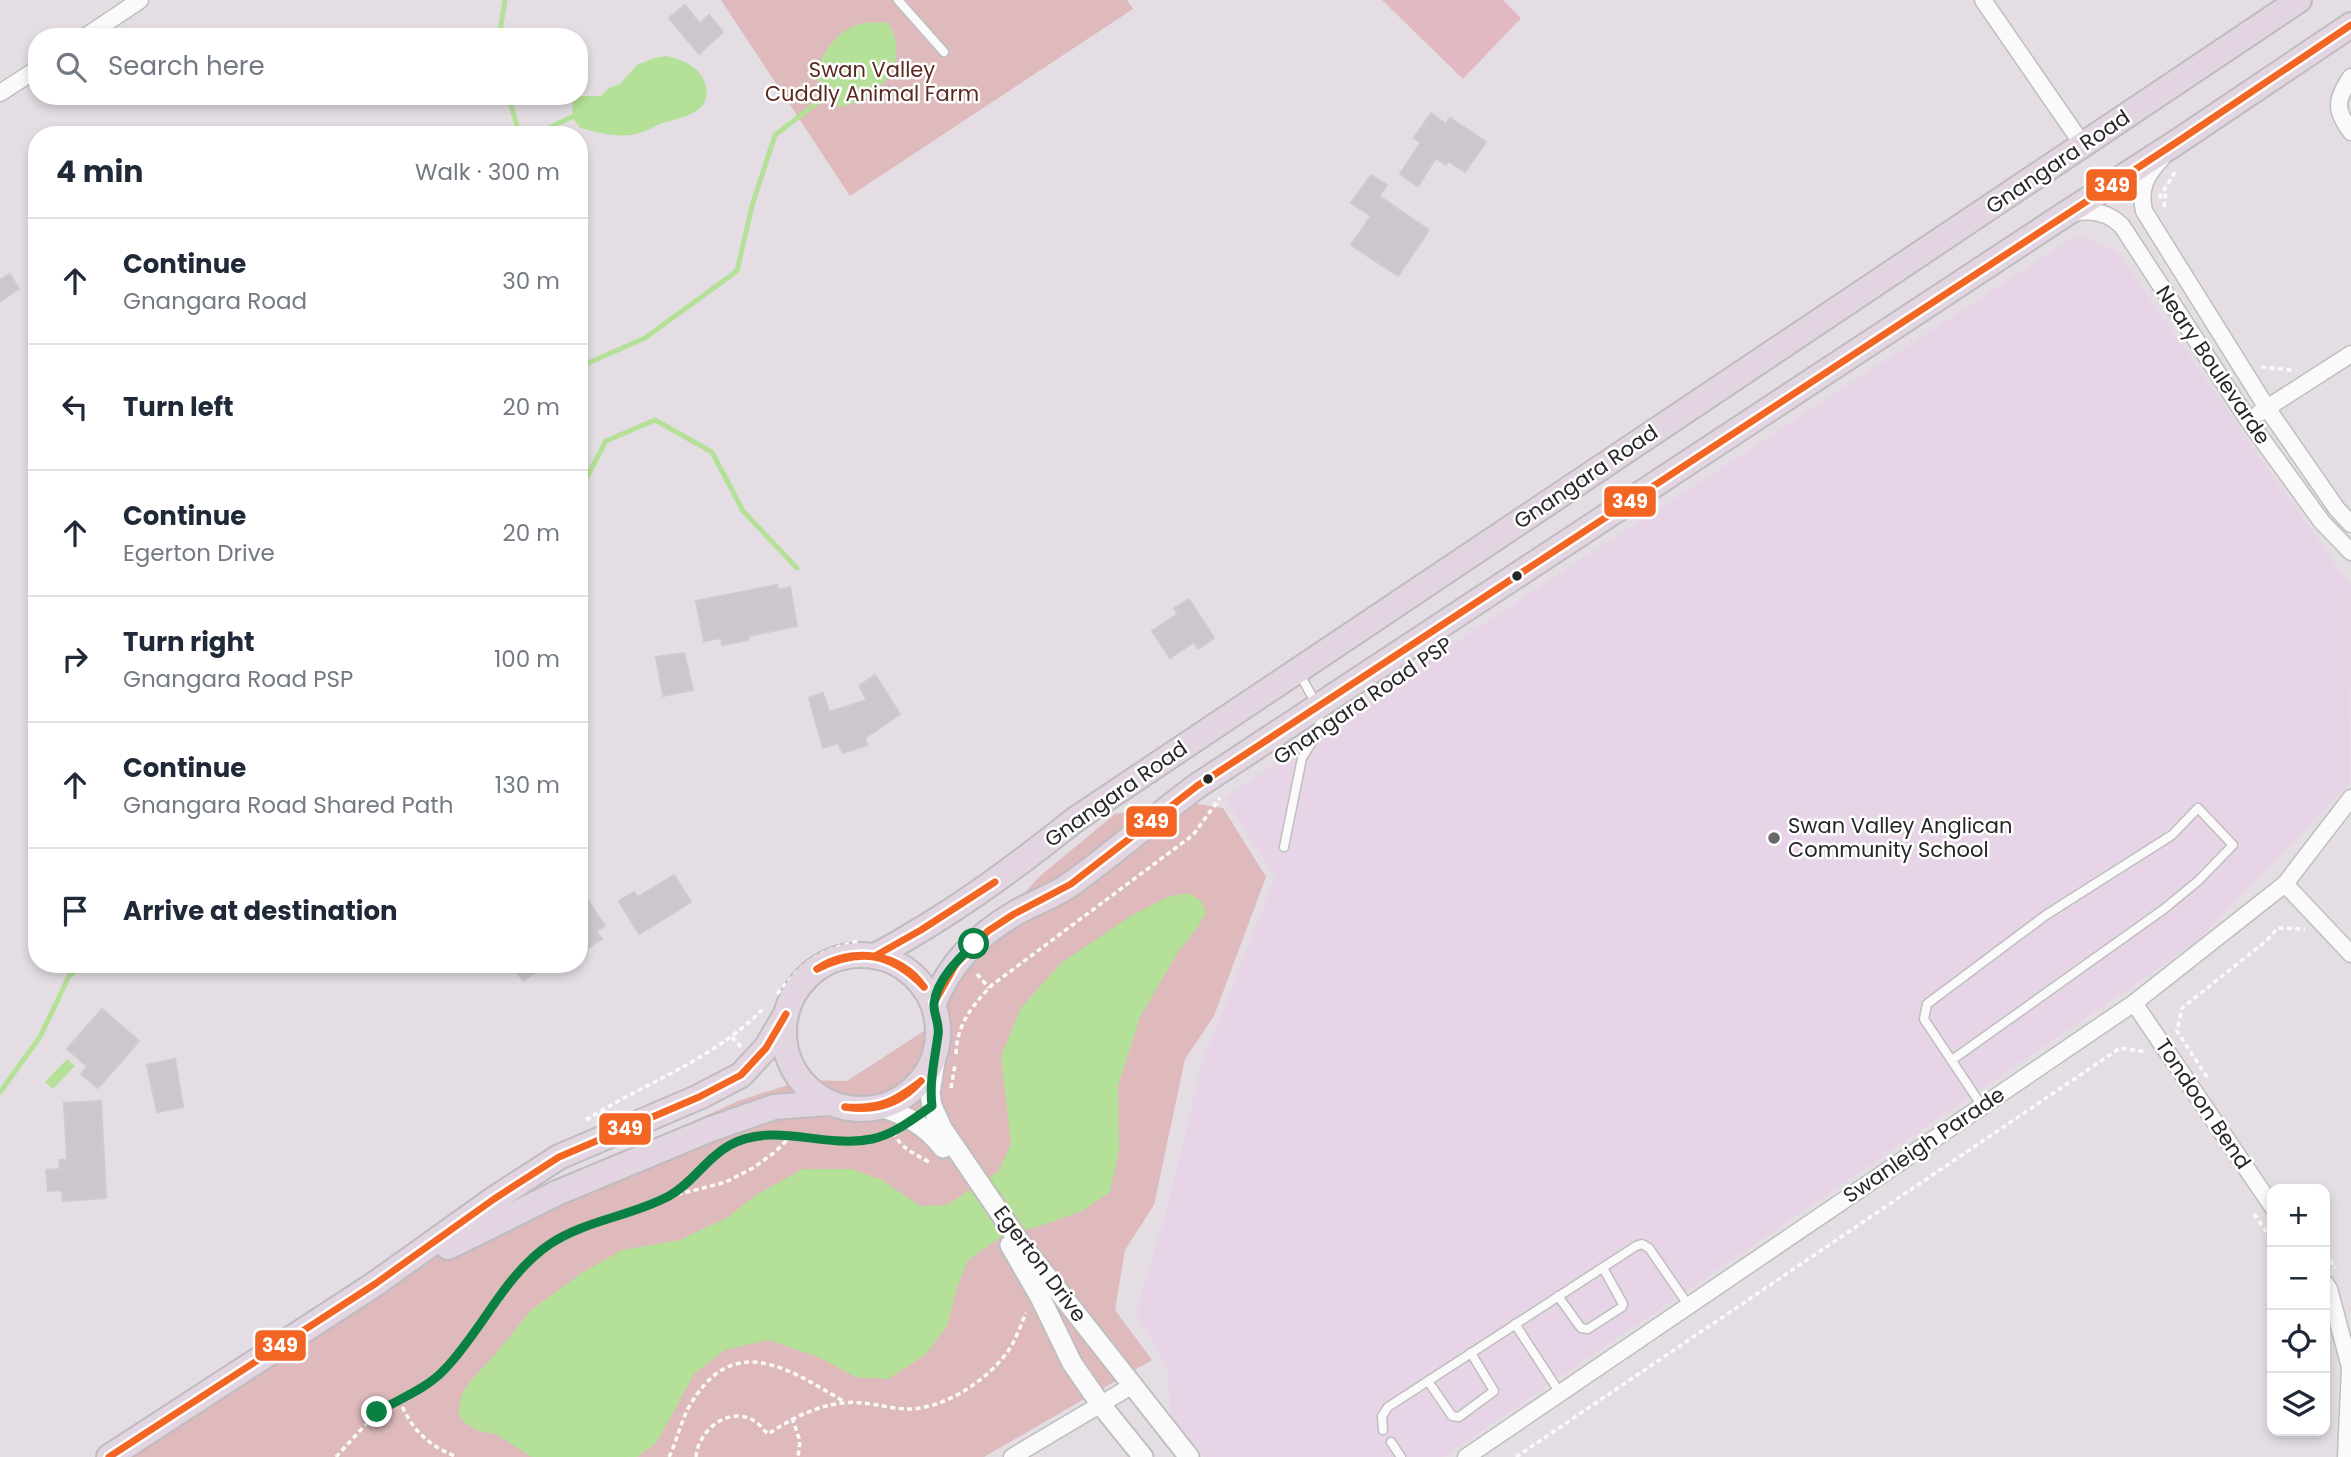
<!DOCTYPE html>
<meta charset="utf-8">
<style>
body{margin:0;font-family:Poppins,sans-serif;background:#f2f2f3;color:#1f2937}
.controls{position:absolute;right:21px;bottom:21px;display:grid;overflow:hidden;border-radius:14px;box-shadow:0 4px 10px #0003}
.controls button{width:63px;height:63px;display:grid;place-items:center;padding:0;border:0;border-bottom:2px solid #e0e1e3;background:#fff;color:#1f2937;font:35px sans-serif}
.stop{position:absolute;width:21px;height:21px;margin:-16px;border:5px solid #0b8043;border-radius:50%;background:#fff}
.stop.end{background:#0b8043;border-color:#fff;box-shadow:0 2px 7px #0008}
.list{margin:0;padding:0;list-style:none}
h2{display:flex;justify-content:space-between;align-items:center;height:91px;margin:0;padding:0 28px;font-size:30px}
h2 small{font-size:23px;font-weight:400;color:#747a83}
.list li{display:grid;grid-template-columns:46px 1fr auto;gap:21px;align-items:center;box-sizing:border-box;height:126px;padding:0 28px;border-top:2px solid #e0e1e3}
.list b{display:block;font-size:26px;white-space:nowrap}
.list p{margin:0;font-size:23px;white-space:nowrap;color:#747a83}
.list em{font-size:23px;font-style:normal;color:#747a83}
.icon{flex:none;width:38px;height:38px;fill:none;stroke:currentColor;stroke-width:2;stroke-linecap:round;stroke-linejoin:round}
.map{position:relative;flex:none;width:2351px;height:1457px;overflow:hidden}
.search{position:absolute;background:#fff;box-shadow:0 4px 10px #0003;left:28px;top:28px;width:560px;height:77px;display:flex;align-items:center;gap:18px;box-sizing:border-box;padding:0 24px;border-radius:28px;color:#747a83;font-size:26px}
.panel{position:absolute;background:#fff;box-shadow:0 4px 10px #0003;left:28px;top:126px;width:560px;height:847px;border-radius:28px}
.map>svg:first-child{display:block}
.education{fill:#e7d4e6}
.green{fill:#debabc}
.pitch{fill:#e2b8c3}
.water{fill:#b4e098}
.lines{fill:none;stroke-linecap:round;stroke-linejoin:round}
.stream{stroke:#b4e098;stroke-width:5}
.building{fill:#ccc7cc;stroke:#cfcacf;stroke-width:2}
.service-casing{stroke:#bfbfbf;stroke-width:11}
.minor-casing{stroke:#bfbfbf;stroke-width:19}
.tertiary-casing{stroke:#bfbfbf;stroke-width:23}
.primary-casing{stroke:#bebcbe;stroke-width:28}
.path{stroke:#fbfafb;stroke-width:3.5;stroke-dasharray:5 3.5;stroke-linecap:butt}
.service{stroke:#fbfafb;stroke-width:8}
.minor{stroke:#fbfafb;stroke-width:16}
.tertiary{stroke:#fbfafb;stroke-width:19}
.primary{stroke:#e3d4e1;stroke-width:24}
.bus-1-casing{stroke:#fff;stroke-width:12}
.bus-1{stroke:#f26522;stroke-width:7}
.route{stroke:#0b8043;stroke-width:9}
.bus-dot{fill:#272727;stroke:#fff;stroke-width:2.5}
.poi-dot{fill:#696769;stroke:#fff;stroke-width:2.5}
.labels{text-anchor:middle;stroke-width:5;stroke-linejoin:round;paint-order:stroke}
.park-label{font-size:21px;fill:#5b2920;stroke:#fff}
.street-label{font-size:21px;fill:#272727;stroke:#fff}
.poi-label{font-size:21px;fill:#272727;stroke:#fff;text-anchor:start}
.line-badge{stroke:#fff;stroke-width:2.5}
.badge-label{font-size:19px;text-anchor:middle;font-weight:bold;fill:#fff}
</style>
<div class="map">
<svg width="2351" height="1457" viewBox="0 0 2351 1457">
<rect width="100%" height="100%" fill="#e4dee4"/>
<polygon class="education" points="2077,235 2116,250 2338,569 2351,584 2350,783 2195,943 1443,1457 1204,1457 1171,1416 1167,1369 1136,1312 1166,1212 1202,1063 1275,878 1225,798 1477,628"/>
<g class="green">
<polygon points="721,0 1127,0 1133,9 850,196"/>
<polygon points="1179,801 1223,808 1266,877 1214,1016 1185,1059 1154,1205 1125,1250 1115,1310 1152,1360 984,1457 130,1457 423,1260 550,1187 738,1101 803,1080 847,1081 927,1029 934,1003 990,931 1040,876 1115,814"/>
</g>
<polygon class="pitch" points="1382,0 1503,0 1521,18 1463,79"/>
<g class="water">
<path d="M873,22l15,1c25,39 -9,77 -48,84 -4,-3 -10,-6 -14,-10 -21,-25 5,-63 31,-72 5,-2 11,-2 16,-3z"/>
<path d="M667,56c16,4 33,11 38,27 10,31 -25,34 -45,41 -7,3 -13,7 -20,9 -21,6 -40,0 -60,-5l-8,-11 1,-16 4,-5h24l8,-8 11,-4 17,-19 17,-7z"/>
<polygon points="1188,893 1201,901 1206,912 1198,927 1178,952 1140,1017 1118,1086 1119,1150 1110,1192 1082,1211 1046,1224 1002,1236 968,1260 957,1288 947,1326 925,1355 888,1379 856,1377 818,1357 768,1340 725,1350 694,1374 657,1442 637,1457 532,1457 495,1434 476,1430 464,1422 458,1413 462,1394 471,1380 493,1357 531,1310 582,1273 622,1250 680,1240 728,1217 756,1195 803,1169 851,1169 882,1180 920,1206 947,1205 999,1171 1011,1144 1001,1056 1021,1008 1061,963 1129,917 1168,897"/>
<polygon points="67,1059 75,1066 53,1089 45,1082"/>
</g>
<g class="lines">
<g class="stream">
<polyline points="499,37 505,0"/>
<polyline points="508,96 520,135"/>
<polyline points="533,135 572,117"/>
<polyline points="579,367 645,338 737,271 752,206 775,135 826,96"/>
<polyline points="579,492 606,441 655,420 712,452 743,511 797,568"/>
<polyline points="0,1092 40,1037 69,976 84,964"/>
</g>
</g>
<g class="building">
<polygon points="685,5 700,24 709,15 723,32 699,54 669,18"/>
<polygon points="1431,113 1446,124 1450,118 1486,142 1465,172 1448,161 1446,165 1436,158 1418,186 1400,174 1419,145 1420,142 1414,138"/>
<polygon points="1371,175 1387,185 1379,196 1429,230 1398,276 1351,245 1371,216 1351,203"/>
<polygon points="10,274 19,289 0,301 0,280"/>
<polygon points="777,585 778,590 790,587 797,626 748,636 749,640 722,645 721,638 704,641 696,601"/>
<polygon points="1189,599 1214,638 1198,649 1194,642 1170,658 1152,631 1178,614 1174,608"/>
<polygon points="684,653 693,690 663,696 656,657"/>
<polygon points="875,675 900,714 865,738 867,745 843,753 838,743 823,748 809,698 823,693 829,712 867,700 859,686"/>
<polygon points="674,875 691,902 639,934 619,901 634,892 638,897"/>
<polygon points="579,887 605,926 596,931 602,939 579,954"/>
<polygon points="512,964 548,964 523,981"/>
<polygon points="102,1009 139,1041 98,1088 81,1074 87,1066 67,1049"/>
<polygon points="175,1059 183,1107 157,1112 147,1065"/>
<polygon points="101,1101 106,1198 63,1201 62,1190 48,1191 46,1170 60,1169 59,1160 67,1160 64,1103"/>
</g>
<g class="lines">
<g class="service-casing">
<g id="service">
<polyline points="898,0 944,52"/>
<polyline points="1284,847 1302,758 1320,729 1318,707 1299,673"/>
<polyline points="1952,1060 2164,909 2198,881 2233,845 2198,808 2172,835 2046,915 1927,1004 1924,1019 1982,1106"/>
<polyline points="1558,1296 1581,1328 1588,1329 1622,1307 1623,1304 1603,1268"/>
<polyline points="1515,1324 1560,1393"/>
<polyline points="1428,1381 1452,1416 1459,1417 1494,1391 1471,1353"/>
<polyline points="1383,1430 1382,1416 1388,1407 1636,1246 1642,1244 1649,1248 1689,1306"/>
<polyline points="1391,1442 1401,1457"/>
</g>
</g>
<g class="minor-casing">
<g id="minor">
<polyline points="1983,0 2083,145"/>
<polyline points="85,37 140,0"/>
<path d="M2351,77c-16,24 -16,32 0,55"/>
<polyline points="0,93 37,69"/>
<path d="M2162,158c-16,17 -23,30 -18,53l123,197 70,101 14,15"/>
<path d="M2074,213c18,-4 34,-1 48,13l126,194 74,102 29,30"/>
<polyline points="2259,413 2351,354"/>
<polyline points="2285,884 2351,954"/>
<polyline points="2134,1003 2272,1206"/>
<polyline points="2325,1283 2329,1289 2350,1367 2346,1457"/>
<polyline points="1012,1457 1133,1385"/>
<polyline points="1466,1457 2134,1003 2285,884 2351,798"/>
</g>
</g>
<g class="tertiary-casing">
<g id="tertiary">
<polyline points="936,1055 930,1093 932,1106 942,1128 1019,1241 1189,1457"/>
<path d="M880,1107c27,8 46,19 63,41"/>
<polyline points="1010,1245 1040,1297 1072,1363 1101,1405 1143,1457"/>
</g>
</g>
<g class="primary-casing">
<g id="primary">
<circle cx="861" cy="1032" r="77"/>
<path d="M875,956c73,-39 137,-86 201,-137l1223,-819"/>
<path d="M934,1003c15,-38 44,-68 80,-89 18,-11 39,-17 57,-30 43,-31 83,-66 126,-98l864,-569 119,-77 171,-115"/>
<polyline points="448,1247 557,1193 711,1129 774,1107 829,1103"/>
<polyline points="109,1457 375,1284 494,1199 559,1157 699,1097 741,1075 766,1048 786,1014"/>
</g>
</g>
<g class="path">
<polyline points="2159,198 2177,169"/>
<polyline points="2164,207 2166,191"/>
<polyline points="2261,367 2292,370"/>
<polyline points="977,974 989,988"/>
<path d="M777,994c28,-33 40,-43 82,-53"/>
<polyline points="732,1037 741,1047"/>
<path d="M956,1054c1,-30 16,-48 36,-69l201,-150 27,-37"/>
<polyline points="2207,1077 2177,1031 2182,1008 2266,941 2278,928 2305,929"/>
<polyline points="951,1088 955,1065"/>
<path d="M586,1120c60,-38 125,-59 176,-110"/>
<path d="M893,1132c9,17 20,21 36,30"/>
<path d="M758,1137c45,-7 90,15 134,-5"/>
<path d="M668,1197c22,-15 36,-35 57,-49"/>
<polyline points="2254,1214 2272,1240"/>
<polyline points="2325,1253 2335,1268"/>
<path d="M399,1399c12,30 28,46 58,58"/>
<polyline points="792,1418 800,1441 798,1457"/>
<polyline points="336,1457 377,1412 424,1386 443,1371 522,1269 550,1244 586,1227 668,1197 726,1182 753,1168 775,1152 786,1141 786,1135"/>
<path d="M669,1457c8,-16 11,-34 20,-50 43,-76 97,-40 154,-6"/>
<path d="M696,1457c2,-27 34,-53 60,-35 5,3 8,9 12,12 23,-15 45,-27 74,-31 20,-3 44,5 64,6 38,1 84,-30 104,-61 7,-11 11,-24 16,-35"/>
<polyline points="1516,1457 2120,1048 2147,1052"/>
</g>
<use href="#service" class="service"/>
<use href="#minor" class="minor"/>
<use href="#tertiary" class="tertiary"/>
<use href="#primary" class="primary"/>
<g class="bus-1-casing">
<g id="bus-1">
<polyline points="875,956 921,930 995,882"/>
<path d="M817,969c33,-23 84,-17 107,18"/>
<path d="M817,969c43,-21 73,-17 107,18"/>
<polyline points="934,1003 956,964 988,931 1014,914 1071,884 1197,786 2180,140 2351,25"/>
<path d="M845,1107c36,2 48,-5 76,-26"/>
<path d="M845,1107c30,5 56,-3 76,-26"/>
<polyline points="109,1457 375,1284 494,1199 559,1157 699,1097 741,1075 766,1048 786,1014"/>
</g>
</g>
<use href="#bus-1" class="bus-1"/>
</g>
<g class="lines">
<path class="route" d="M377,1412c22,-13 49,-23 67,-42 38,-39 60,-95 106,-126 36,-24 82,-28 119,-48 24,-13 37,-38 61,-51 44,-24 95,4 142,-6 23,-5 41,-20 60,-33 -3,-24 3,-48 6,-71 2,-11 -5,-22 -4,-32 3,-23 24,-44 40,-59"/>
</g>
<g class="bus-dot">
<circle cx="1517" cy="576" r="6"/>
<circle cx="1208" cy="779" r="6"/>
</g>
<circle class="poi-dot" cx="1774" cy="838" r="7"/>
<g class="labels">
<g class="park-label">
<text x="872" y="77">Swan Valley<tspan x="872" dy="24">Cuddly Animal Farm</tspan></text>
</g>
<g class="street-label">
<text transform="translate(2058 162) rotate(-34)" y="7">Gnangara Road</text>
<text transform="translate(2213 365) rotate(56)" y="7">Neary Boulevarde</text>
<text transform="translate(1586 477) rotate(-34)" y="7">Gnangara Road</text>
<text transform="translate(1363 701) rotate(-34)" y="7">Gnangara Road PSP</text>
<text transform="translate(1116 794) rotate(-35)" y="7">Gnangara Road</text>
<text transform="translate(2203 1104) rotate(56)" y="7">Tondoon Bend</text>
<text transform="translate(1924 1145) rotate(-34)" y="7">Swanleigh Parade</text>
<text transform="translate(1040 1264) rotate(53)" y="7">Egerton Drive</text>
</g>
<g class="poi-label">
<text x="1788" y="833">Swan Valley Anglican<tspan x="1788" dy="24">Community School</tspan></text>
</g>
</g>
<g class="line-badge">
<rect x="2085" y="168" width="53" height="34" rx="7" fill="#f26522"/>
<rect x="1603" y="485" width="54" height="33" rx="7" fill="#f26522"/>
<rect x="1125" y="805" width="53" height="33" rx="7" fill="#f26522"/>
<rect x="598" y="1112" width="54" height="34" rx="7" fill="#f26522"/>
<rect x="254" y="1329" width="53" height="33" rx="7" fill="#f26522"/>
</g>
<g class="badge-label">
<text x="2112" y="192">349</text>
<text x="1630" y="508">349</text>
<text x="1151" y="828">349</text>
<text x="625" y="1135">349</text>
<text x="280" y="1352">349</text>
</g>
</svg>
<div class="controls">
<button>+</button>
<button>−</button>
<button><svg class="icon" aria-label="locate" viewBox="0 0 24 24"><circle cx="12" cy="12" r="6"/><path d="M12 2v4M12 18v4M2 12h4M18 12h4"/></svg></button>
<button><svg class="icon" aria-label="layers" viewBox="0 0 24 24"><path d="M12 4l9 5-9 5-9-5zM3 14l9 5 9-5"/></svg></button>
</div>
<div class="stop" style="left:974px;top:944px"></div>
<div class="stop end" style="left:377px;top:1412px"></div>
<div class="search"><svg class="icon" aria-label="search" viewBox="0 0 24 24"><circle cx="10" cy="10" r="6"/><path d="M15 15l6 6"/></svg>Search here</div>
<section class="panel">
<h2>4 min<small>Walk · 300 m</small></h2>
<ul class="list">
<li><svg class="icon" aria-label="ahead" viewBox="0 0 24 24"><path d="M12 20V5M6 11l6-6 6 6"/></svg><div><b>Continue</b><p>Gnangara Road</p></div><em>30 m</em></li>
<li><svg class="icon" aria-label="left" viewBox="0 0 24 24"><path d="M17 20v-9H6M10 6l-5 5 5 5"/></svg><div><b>Turn left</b></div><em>20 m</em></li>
<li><svg class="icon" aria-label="ahead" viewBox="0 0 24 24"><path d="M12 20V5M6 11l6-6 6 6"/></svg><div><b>Continue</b><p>Egerton Drive</p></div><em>20 m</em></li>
<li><svg class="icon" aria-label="right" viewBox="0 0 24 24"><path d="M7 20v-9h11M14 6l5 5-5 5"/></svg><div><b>Turn right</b><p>Gnangara Road PSP</p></div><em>100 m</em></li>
<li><svg class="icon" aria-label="ahead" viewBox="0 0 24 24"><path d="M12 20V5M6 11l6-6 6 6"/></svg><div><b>Continue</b><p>Gnangara Road Shared Path</p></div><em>130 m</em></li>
<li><svg class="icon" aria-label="arrive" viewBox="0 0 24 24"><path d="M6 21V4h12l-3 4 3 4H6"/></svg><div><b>Arrive at destination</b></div></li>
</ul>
</section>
</div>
